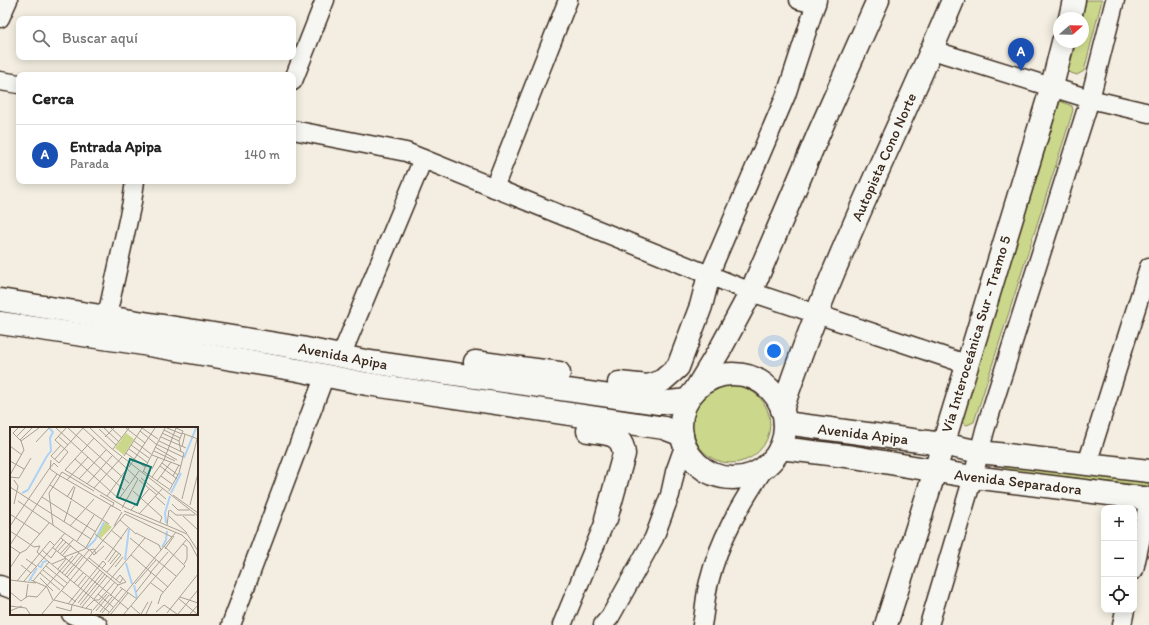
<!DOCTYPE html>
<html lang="es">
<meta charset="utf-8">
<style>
body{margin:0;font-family:Itim,sans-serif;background:#f6f6f6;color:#222}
.controls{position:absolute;right:12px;bottom:12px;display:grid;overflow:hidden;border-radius:8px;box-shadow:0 2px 10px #0003}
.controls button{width:36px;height:36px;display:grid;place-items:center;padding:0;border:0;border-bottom:1px solid #e0e0e0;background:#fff;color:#222;font:20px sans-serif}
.compass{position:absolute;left:1053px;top:12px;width:36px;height:36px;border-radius:50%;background:#fff;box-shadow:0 2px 10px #0003;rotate:70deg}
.you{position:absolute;left:774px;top:351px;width:14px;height:14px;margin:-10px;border:3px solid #fff;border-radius:50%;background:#1a73e8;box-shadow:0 0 0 6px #1a73e833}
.badge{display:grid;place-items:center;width:26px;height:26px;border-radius:50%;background:#d1495b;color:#fff;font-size:13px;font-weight:700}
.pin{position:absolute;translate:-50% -33px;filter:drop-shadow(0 1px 2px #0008)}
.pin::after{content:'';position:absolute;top:21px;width:14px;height:12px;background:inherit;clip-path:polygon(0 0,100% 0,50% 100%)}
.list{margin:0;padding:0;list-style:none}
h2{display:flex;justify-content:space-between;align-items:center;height:52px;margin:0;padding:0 16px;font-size:17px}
h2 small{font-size:13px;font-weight:400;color:#767676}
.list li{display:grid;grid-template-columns:26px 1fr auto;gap:12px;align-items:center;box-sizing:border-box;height:60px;padding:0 16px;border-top:1px solid #e0e0e0}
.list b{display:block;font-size:15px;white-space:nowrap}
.list p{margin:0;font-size:13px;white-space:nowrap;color:#767676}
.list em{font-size:13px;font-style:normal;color:#767676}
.icon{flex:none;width:22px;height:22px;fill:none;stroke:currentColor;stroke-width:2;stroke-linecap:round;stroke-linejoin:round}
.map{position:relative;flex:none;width:1149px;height:625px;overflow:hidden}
.search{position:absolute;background:#fff;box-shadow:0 2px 10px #0003;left:16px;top:16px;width:280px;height:44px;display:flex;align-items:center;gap:10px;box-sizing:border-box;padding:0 14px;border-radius:8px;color:#767676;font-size:15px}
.panel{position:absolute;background:#fff;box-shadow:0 2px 10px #0003;left:16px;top:72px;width:280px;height:112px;border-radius:8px}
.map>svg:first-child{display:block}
.green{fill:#cbd88b;stroke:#838154}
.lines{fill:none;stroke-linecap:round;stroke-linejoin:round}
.minor-casing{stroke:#3b2a1e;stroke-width:21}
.tertiary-casing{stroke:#3b2a1e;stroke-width:25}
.secondary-casing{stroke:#3b2a1e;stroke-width:25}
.trunk-casing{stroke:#3b2a1e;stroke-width:25}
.minor{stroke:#f6f6f2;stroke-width:18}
.tertiary{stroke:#f6f6f2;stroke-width:22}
.secondary{stroke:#f6f6f2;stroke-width:22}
.trunk{stroke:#f6f6f2;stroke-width:22}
.labels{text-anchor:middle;stroke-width:3.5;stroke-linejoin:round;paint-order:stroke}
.street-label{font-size:15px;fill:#3b2a1e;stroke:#f6f6f2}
.inset-river{fill:none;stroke:#add2f6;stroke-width:2}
.inset-road{fill:none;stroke:#a9a093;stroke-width:1}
.view{fill:#0f766e;fill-opacity:0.15;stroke:#0f766e;stroke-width:2}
.inset-edge{fill:none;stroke:#3b2a1e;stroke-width:2}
</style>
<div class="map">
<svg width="1149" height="625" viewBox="0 0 1149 625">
<rect width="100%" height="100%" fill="#f3eee1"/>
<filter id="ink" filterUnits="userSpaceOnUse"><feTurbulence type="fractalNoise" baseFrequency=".025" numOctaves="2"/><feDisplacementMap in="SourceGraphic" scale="8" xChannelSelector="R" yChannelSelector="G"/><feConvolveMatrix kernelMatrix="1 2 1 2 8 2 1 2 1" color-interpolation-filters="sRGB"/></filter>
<g filter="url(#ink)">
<g class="green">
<polygon points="1086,0 1102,0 1084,71 1077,75 1068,72 1076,42 1083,42 1083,18 1082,18"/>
<polygon points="1060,101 1072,106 1073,110 1068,127 974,422 967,425 961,422"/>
<circle cx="731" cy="424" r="39"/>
<polygon points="1004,463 1149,480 1149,486 1002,470"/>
</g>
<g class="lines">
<g class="minor-casing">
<g id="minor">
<polyline points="799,0 816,4"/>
<polyline points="0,18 8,0"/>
<polyline points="932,50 1090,99 1149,113"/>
<polyline points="0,81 19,84"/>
<polyline points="293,81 325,0"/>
<polyline points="293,130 406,152 751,292 966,364"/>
<polyline points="494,188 568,0"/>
<polyline points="709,275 786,95 817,0"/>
<polyline points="107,316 132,202 135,181"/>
<polyline points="341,356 423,159"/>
<polyline points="1087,464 1149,267"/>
<polyline points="1134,570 1149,500"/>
<polyline points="0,585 11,589"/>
<polyline points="71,614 98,625"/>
<polyline points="231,625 325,375"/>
<polyline points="562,625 606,519"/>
<polyline points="603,625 610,617 654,538 670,495 675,472 685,444"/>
<path d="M702,625c3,-14 3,-29 7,-43 10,-42 32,-79 56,-115"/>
<polyline points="929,625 973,477 985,430 1090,99 1115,0"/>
<polyline points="1122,625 1125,610"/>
</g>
</g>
<g class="tertiary-casing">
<g id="tertiary">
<polyline points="785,423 942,444 980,452 1149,471"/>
<polyline points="780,448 854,457 973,477 1149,499"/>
</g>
</g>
<g class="secondary-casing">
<g id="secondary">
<polyline points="0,300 301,348 370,362 659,403 688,400"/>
<polyline points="0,323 131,342 298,370 367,384 664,428 682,435"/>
<polyline points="475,362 559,373"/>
<circle cx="733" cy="426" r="52"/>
<polyline points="619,383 648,386 662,381 678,367 701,306 709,275"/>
<polyline points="696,389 722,346 751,292 818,135 878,0"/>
<path d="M782,410c46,-142 114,-273 171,-410"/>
<path d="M588,431c18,3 34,1 36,23l-18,65"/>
</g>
</g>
<g class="trunk-casing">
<g id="trunk">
<polyline points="1070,18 1074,0"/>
<polyline points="886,625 935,471 1052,86 1063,42"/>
</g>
</g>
<use href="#minor" class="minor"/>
<use href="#tertiary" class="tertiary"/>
<use href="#secondary" class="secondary"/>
<use href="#trunk" class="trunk"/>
</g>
</g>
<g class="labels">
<g class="street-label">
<text transform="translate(884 157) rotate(-66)" y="5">Autopista Cono Norte</text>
<text transform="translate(976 334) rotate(-73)" y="5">Vía Interoceánica Sur - Tramo 5</text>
<text transform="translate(343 356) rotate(11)" y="5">Avenida Apipa</text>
<text transform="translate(863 434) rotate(7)" y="5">Avenida Apipa</text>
<text transform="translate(1018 482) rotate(7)" y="5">Avenida Separadora</text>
</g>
</g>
<g transform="translate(10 427)">
<rect width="188" height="188" fill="#f3eee1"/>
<path d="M116,6l8,6 -10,16 -9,-7zM95,95l7,5 -11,11 -4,-3z" fill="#cbd88b"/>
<path class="inset-river" d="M37,29l4,-5 -1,-13 3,-6 -4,-4M174,31l12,-30M12,66l6,-3 19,-34M161,66l10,-20M156,96l-1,-10 5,-17M152,120l4,-7 1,-9M77,121l8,-8 9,-18M115,133l4,-31M116,136l6,21M28,139l3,1 2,-5 4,-1M19,154l8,-13M124,158l3,13"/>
<path class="inset-road" d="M46,1l68,62M58,1l61,55M73,1l55,51M80,1l21,20 87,68M94,1l15,14M101,1l11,10M116,1l19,15M132,1l16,11M157,1l15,6M166,1l7,3 -4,10M89,2l17,16M154,3l16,8M130,4l16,13 27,13M152,6l17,8 2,11M172,6l16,6M48,9l10,9M6,10l9,-9M95,10l9,-9M151,10l25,11M84,11l-29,32 61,38 61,26 11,17M10,13l12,-12M11,14l18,-13M124,14l17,13M149,14l25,12 -5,20 -10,18M26,15l13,-14M51,18l-10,11 8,7 9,-11 -13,-12 11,-12M121,18l18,13M0,19l12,9M145,20l22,13M172,20l3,-13M103,22l16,-21M119,22l19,14M144,24l21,10M116,26l19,14M142,28l29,11M114,29l18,-28M45,32l28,-31M65,32l44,40M41,33l-1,9 7,5 64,37M0,34l14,8M152,36l16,12M150,39l17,13M119,40l26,-39M142,42l6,-12M133,44l26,18M133,45l22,-44M0,48l14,-25 -3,-9 -8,-8 5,-5M50,48l2,-3 32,19M151,49l11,8M163,49l6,-11M0,50l9,1 12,-20M142,50l12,-17 12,-32M131,51l25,21M69,52l27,-29M4,53l4,6 -4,18M57,53l21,-23M129,53l18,15M147,54l14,-19M77,57l25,-28M40,58l59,39M0,60l81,52M84,61l28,-31M123,64l29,26 -2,5M90,68l14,8 -2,4M163,68l25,18M97,69l19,-26M145,69l10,9M32,70l54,35M57,70l7,-11M109,72l20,-28M172,72l15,-60M61,73l4,-13M8,74l71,49 5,-1 2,5M162,77l6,6h11M180,78l8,-32M112,81l16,-29M121,83l18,-21M160,83l6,5h19M114,84l58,24 8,8 8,15M0,87l30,20M129,87l24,-26M159,89l18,17M173,89l15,14M110,93l16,14M54,95l7,-21M43,98l-4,-32 11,-17M157,98l2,-15M0,99l39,-57 5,-6 4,4M60,99l24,-27M104,99l8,-14M101,103l11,9M0,104l24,16 6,-1 -3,6 72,60M126,106l23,12 2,5M85,107l26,21 -14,17M51,111l57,47 8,-3 -6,-7 -4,5M120,111l46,38M67,114l17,-26M173,117l4,3v12l-3,5M0,118l47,-71M0,119l10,7M42,120l76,62M155,122l9,-13M32,123l9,8 5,-7M45,123l8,-10M80,123l4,5 10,-9M47,125l9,-10M50,127l14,-15M121,128l37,32M52,129l9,-11M54,130l21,-8 26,-44M79,131l31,25 3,-5M16,132l10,7M95,133l23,-32M98,135l8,-11M42,137l14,-6M100,137l9,-11M11,138l10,8M36,139l21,17M105,140l8,-10M0,141l10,-15 6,-3 23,-27M48,142l8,-10M33,143l21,17M30,146l20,17M52,146l17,-20M140,146l18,-21M55,148l17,-20M57,150l22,-27M30,151l13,13M0,153l26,3M21,153l16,7 6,13M7,154l33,-40 4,4M14,154l41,-48M23,154l16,-19M64,156l9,-10M141,156l12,9M125,157l21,-24M68,159l8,-10M110,160l17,12M52,164l14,11M0,165l11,9 7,-5 9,1 36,-41M126,165l15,-19M88,167l15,13M100,169l8,-11M170,170l18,6M16,171l2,-14M168,171l19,16M84,172l51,-61M44,173l38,10 -1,4M68,176l25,-31M58,177l35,-43 3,3 -4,4M148,177l3,-9 24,-29 -21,-20M70,178l25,-31M0,179l16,2 4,6M121,179l9,8M46,180l15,4 1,-6 28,-35M72,180l25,-31M76,181l8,-8h5l16,-18M83,183l14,-16M0,184l12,-5M86,184l13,-16M90,185l12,-15M146,185l8,-7 13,9M92,186l20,-24M157,186l31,-39M32,187l83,-100 47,23M98,187l68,-82M101,187l17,-21M114,187l63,-75M131,187l7,-12M136,187l6,-13M168,187l20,-24M180,187l8,-9"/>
<path class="view" d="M120,32l21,8 -14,38 -20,-8z"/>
<rect width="188" height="188" class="inset-edge"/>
</g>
</svg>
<div class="controls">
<button>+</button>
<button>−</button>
<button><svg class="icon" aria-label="locate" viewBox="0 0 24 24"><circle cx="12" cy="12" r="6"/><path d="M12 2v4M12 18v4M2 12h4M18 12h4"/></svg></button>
</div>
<svg class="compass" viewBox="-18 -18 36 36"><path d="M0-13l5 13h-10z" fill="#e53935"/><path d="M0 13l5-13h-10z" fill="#767676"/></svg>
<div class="you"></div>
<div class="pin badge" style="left:1021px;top:71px;background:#1a4fb4">A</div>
<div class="search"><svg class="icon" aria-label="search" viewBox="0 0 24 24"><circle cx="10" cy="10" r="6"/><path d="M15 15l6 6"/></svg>Buscar aquí</div>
<section class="panel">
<h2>Cerca<small></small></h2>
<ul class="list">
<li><span class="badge" style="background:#1a4fb4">A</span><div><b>Entrada Apipa</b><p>Parada</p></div><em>140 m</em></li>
</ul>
</section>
</div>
